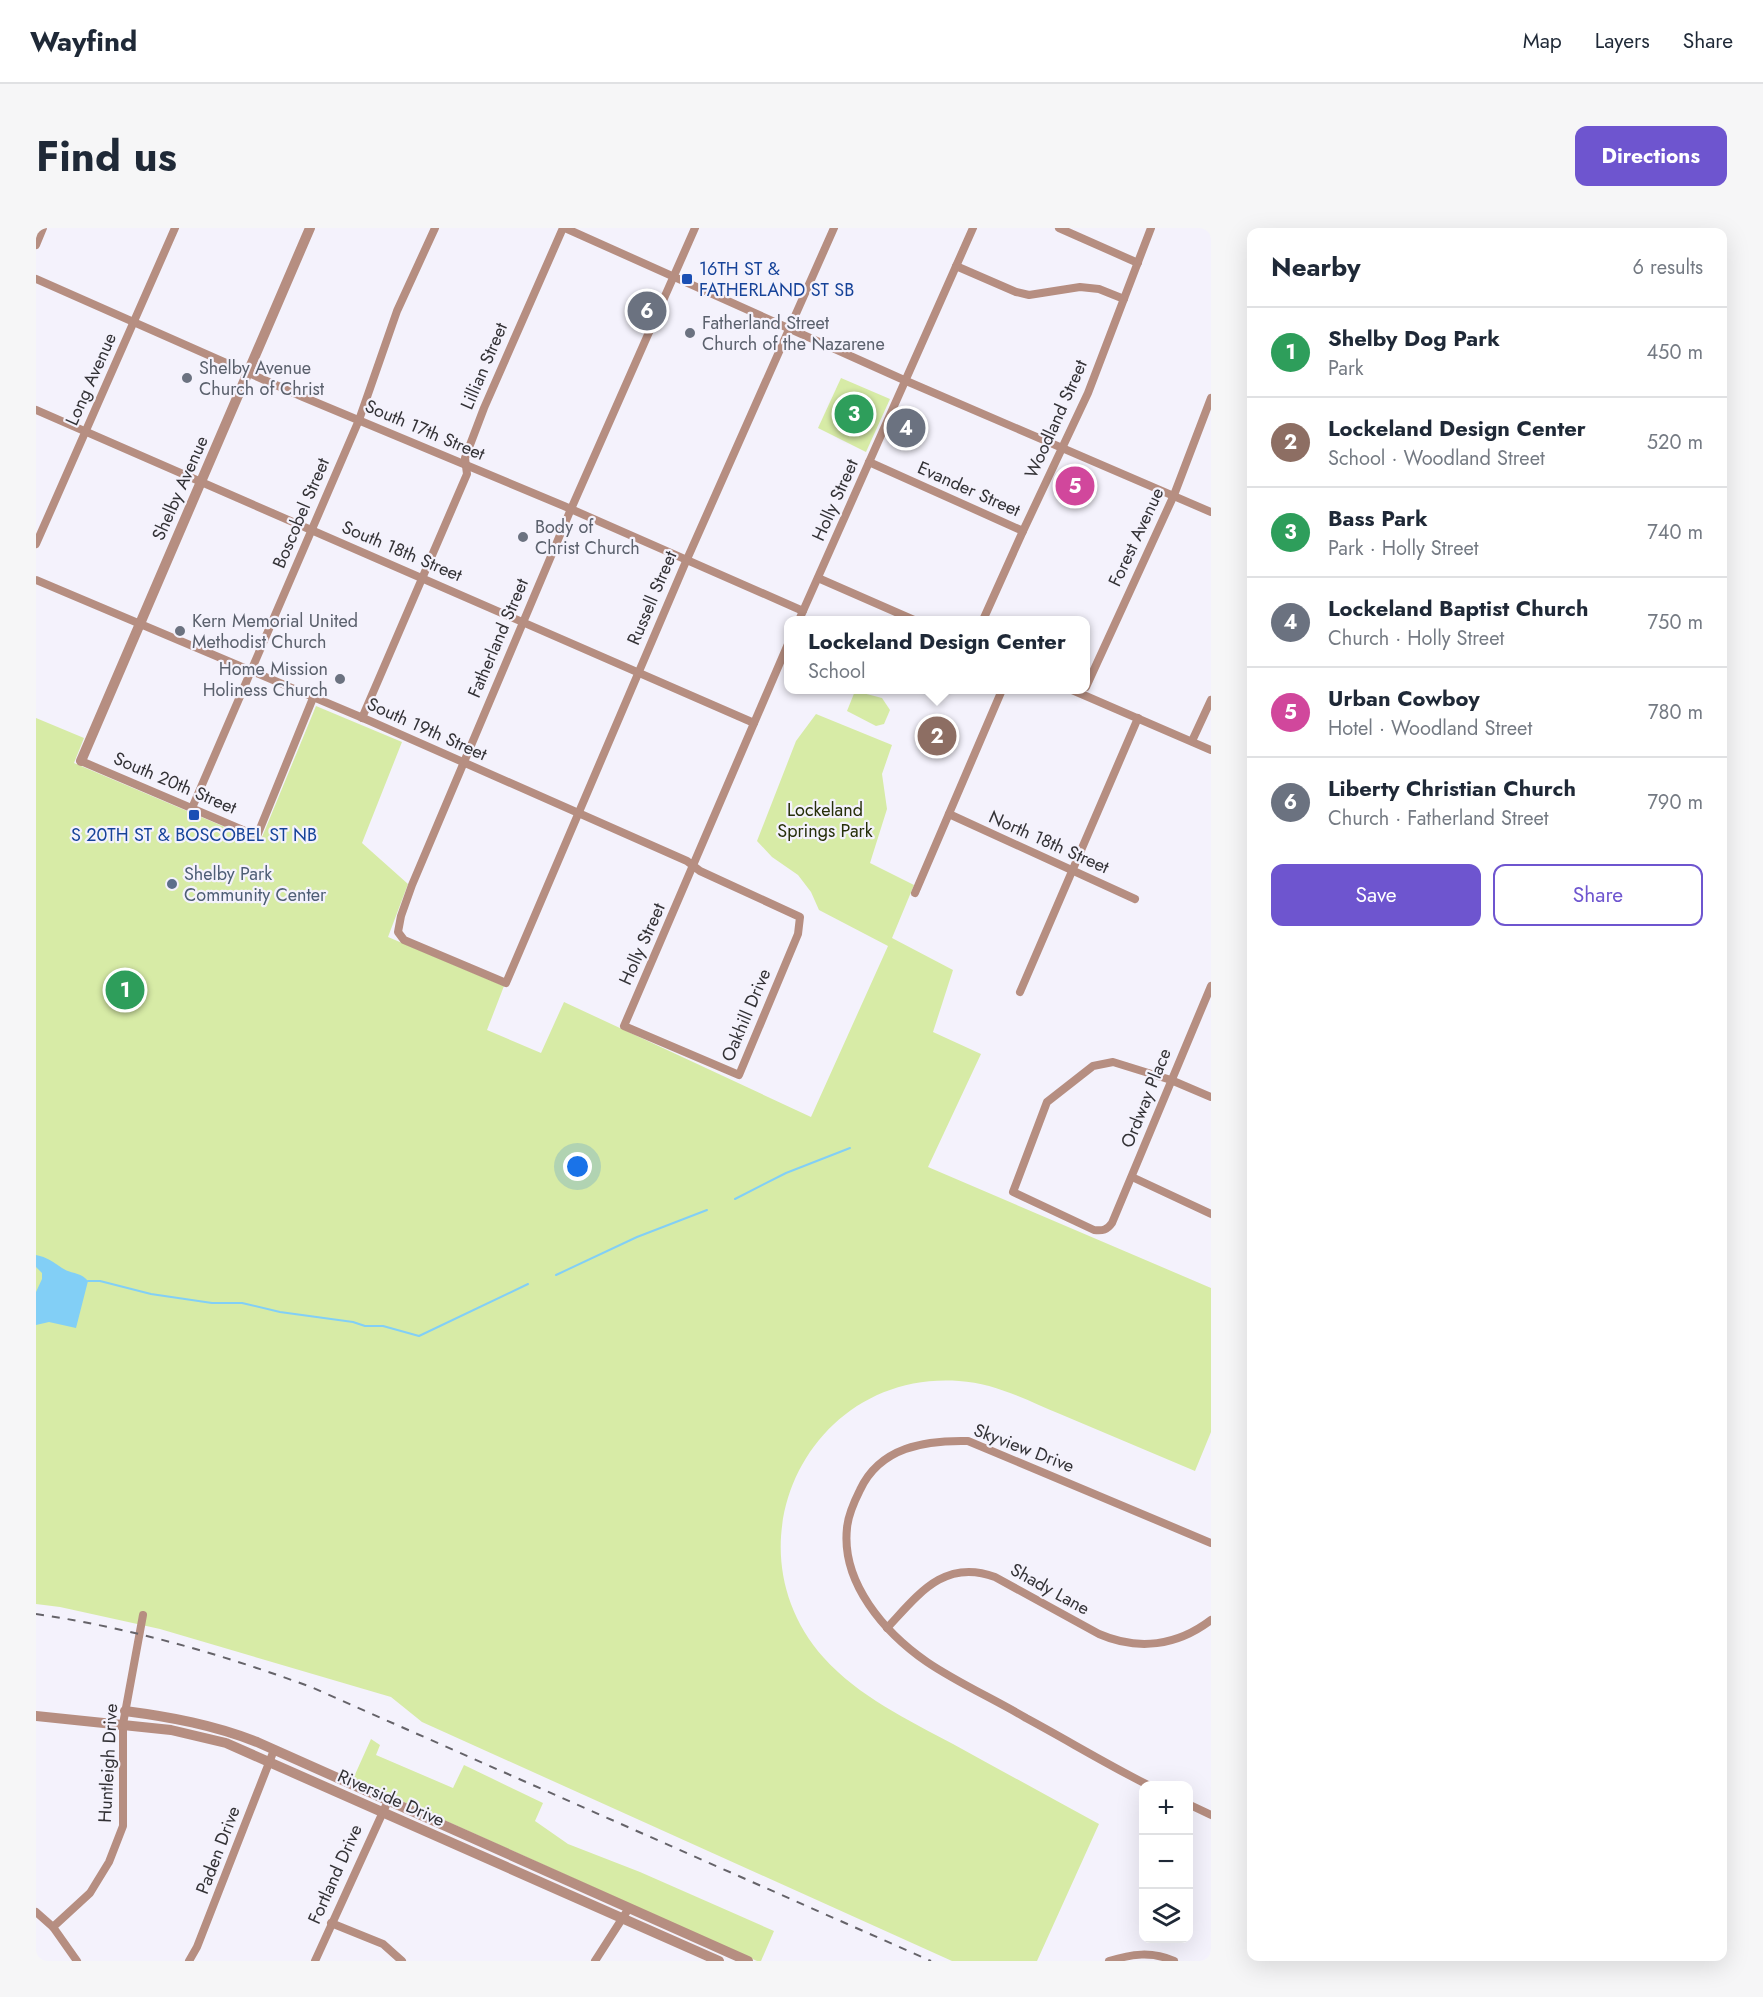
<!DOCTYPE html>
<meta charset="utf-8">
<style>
body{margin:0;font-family:Jost,sans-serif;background:#f6f6f7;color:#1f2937}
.controls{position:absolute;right:18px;bottom:18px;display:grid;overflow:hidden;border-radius:12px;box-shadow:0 6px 24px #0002}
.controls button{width:54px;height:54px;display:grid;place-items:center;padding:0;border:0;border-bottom:2px solid #e0e1e3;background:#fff;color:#1f2937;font:30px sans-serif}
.you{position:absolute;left:542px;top:939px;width:21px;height:21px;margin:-15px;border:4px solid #fff;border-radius:50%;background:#1a73e8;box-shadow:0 0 0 9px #1a73e833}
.badge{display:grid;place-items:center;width:39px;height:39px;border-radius:50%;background:#6e55cf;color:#fff;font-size:20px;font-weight:700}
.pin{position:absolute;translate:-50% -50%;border:3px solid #fff;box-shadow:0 2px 6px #0006}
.popup{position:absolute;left:748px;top:388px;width:306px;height:78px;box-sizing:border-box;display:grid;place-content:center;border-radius:12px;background:#fff;filter:drop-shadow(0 2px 4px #0005);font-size:20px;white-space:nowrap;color:#747a83}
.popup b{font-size:22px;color:#1f2937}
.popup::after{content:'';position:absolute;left:50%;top:100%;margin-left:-12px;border:12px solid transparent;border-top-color:#fff}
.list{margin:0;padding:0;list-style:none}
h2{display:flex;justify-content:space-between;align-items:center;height:78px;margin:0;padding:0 24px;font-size:26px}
h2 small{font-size:20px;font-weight:400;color:#747a83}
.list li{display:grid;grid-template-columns:39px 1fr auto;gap:18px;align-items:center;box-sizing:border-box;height:90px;padding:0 24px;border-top:2px solid #e0e1e3}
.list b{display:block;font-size:22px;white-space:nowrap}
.list p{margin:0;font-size:20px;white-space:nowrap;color:#747a83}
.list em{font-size:20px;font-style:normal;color:#747a83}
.actions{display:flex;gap:12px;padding:18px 24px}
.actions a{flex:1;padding:14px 0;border:2px solid #6e55cf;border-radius:12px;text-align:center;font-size:21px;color:#6e55cf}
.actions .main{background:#6e55cf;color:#fff}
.icon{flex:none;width:33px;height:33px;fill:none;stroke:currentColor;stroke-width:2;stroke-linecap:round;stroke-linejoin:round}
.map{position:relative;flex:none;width:1175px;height:1733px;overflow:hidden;border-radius:12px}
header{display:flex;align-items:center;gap:36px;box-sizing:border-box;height:84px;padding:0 30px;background:#fff;border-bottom:2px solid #e0e1e3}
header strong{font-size:28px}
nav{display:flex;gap:33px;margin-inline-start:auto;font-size:21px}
.intro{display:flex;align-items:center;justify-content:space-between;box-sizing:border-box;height:144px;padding:0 36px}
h1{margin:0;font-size:42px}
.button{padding:15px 27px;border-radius:12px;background:#6e55cf;color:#fff;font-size:21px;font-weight:700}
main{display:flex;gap:36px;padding:0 36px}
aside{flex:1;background:#fff;border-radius:12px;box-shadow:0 6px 24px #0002}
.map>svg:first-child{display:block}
.green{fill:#d7eba6}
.water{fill:#82cff6}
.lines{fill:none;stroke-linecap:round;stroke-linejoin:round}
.stream{stroke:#82cff6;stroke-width:2}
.minor{stroke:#b68e81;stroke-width:8}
.tertiary{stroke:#b68e81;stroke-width:10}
.rail{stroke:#656369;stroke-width:2;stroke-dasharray:8 8;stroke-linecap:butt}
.transit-dot{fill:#1a4fb4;stroke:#f4f2fc;stroke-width:2}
.worship-dot{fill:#6b7280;stroke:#f4f2fc;stroke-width:2}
.service-dot{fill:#5c6f8a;stroke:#f4f2fc;stroke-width:2}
.labels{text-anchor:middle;stroke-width:4.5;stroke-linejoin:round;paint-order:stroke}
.transit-label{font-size:18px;fill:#164399;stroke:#f4f2fc;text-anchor:start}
.worship-label{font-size:18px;fill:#5b616d;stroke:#f4f2fc;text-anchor:start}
.street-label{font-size:18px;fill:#333236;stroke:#f4f2fc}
.park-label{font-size:18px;fill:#262f09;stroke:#f4f2fc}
.service-label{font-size:18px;fill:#4e5e75;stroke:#f4f2fc;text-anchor:start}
</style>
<header>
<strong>Wayfind</strong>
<nav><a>Map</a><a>Layers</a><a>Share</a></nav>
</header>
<div class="intro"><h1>Find us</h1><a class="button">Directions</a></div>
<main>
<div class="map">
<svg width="1175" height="1733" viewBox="0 0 1175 1733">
<rect width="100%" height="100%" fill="#f4f2fc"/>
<g class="green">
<polygon points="805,150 854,171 830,224 782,200"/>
<polygon points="819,463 846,470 854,482 848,496 840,498 811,483"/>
<path d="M280,478l86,36 -40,101 46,41 -20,53 116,49 -17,44 54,23 23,-51 247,115 77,-171 -69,-36 -8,-18 -13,-17 -26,-18 -15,-16 39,-100 20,-27 76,31 -10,29 5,35 -17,54 44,22 -22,53 61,32 -20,62 48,22 -53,113 283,121v144l-16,39c-45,-19 -90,-38 -135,-57 -32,-13 -65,-31 -101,-33 -150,-11 -235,165 -135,277 34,38 84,62 129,86 49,27 97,53 146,80l-62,137h-85l-530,-239 -31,-25 -231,-68 -100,-22 -24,-3v-886l48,20 -10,25 186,79z"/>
<polygon points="335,1511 344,1517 340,1527 417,1560 428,1537 507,1575 499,1593 532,1616 604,1644 738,1703 725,1733 721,1733 317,1551"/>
</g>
<path class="water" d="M0,1027c11,2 17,7 26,13 9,6 19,4 26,13l-12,47 -27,-6 -13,3v-33l6,-13v-6l-6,-6z"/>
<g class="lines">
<g class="stream">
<polyline points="699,971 750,945 814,920"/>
<polyline points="520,1047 601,1009 671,982"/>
<polyline points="52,1053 64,1053 115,1066 176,1075 206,1075 244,1084 317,1094 329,1098 347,1098 383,1108 492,1056"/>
</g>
<g class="minor">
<polyline points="529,0 868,152 1175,284"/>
<polyline points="659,0 535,281 376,657 365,688 362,704 368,712 470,755 648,338 798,0"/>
<polyline points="1023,0 1102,35"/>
<polyline points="0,17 7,0"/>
<polyline points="920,38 980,64 993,67 1044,59 1063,61 1088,71"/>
<polyline points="0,51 267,169 528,278 767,383"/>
<polyline points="0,182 718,495"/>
<polyline points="833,234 987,303"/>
<polyline points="0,316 139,0"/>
<polyline points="782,350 878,392"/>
<polyline points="0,352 334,493 651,633 664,643 764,689 762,706 703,847 588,798 752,416"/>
<polyline points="763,392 937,0"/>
<polyline points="947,392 987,303 1052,165 1115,0"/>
<polyline points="1050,459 1138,267 1175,170"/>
<polyline points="1036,462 1175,522"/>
<polyline points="326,490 431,246 429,230 448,180 527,0"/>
<polyline points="1156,513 1175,472"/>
<polyline points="45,533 221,608 277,470"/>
<polyline points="156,580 323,192 361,83 399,0"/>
<polyline points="913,586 1099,671"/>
<polyline points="879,665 966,462"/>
<path d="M1175,758l-99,237c-5,7 -9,8 -18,7l-81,-38 34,-90 46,-36 20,-4 58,18 40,17"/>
<polyline points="984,764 1102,490"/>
<polyline points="1096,949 1175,986"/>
<path d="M851,1400c31,-33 57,-70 108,-51l104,57c39,17 78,12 112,-14"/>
<path d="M1114,1558c-42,-21 -83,-46 -124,-68 -32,-19 -68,-35 -99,-56 -42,-29 -86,-79 -80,-134 1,-13 7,-26 13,-38 20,-43 65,-50 108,-49l243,102"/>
<polyline points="1152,1576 1175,1587"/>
<polyline points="0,1684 17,1699 41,1733"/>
<polyline points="295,1695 347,1716 366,1733"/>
<polyline points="17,1699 54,1665 73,1634 87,1598 87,1496 107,1387"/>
<polyline points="153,1733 161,1719 238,1522"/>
<polyline points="279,1733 352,1573"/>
<polyline points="559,1733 593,1680"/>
<path d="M1073,1733c22,-7 43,-10 65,0"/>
</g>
<g class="tertiary">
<polyline points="45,533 274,0"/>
<path d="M89,1483c46,6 89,14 132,31l491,219"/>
<polyline points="0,1488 135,1502 190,1515 683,1733"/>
</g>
<path class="rail" d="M0,1386c95,14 185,40 275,73l620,274"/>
</g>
<g class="transit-dot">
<rect x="645" y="45" width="12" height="12" rx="3"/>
<rect x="152" y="581" width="12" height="12" rx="3"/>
</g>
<g class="worship-dot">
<circle cx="654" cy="105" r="6"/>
<circle cx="151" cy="150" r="6"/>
<circle cx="487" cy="309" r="6"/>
<circle cx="144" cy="403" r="6"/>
<circle cx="304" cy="451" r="6"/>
</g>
<circle class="service-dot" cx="136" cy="656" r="6"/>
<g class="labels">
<g class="transit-label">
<text x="663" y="47">16TH ST &amp;<tspan x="663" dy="21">FATHERLAND ST SB</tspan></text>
<text x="158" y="613" text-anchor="middle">S 20TH ST &amp; BOSCOBEL ST NB</text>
</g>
<g class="worship-label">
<text x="666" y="101">Fatherland Street<tspan x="666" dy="21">Church of the Nazarene</tspan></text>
<text x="163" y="146">Shelby Avenue<tspan x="163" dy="21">Church of Christ</tspan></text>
<text x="499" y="305">Body of<tspan x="499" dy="21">Christ Church</tspan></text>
<text x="156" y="399">Kern Memorial United<tspan x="156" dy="21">Methodist Church</tspan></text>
<text x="292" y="447" text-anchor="end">Home Mission<tspan x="292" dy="21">Holiness Church</tspan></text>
</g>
<g class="street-label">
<text transform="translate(448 138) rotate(-67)" y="6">Lillian Street</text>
<text transform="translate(55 151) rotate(-66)" y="6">Long Avenue</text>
<text transform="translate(1020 191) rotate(-66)" y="6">Woodland Street</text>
<text transform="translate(389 202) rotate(23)" y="6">South 17th Street</text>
<text transform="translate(144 260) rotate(-66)" y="6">Shelby Avenue</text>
<text transform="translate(933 261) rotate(24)" y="6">Evander Street</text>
<text transform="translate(799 272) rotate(-66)" y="6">Holly Street</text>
<text transform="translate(265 285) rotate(-67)" y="6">Boscobel Street</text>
<text transform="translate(1100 309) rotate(-65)" y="6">Forest Avenue</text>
<text transform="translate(366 323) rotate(23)" y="6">South 18th Street</text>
<text transform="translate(616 370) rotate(-67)" y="6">Russell Street</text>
<text transform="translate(462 410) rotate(-67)" y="6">Fatherland Street</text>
<text transform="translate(391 501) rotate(24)" y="6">South 19th Street</text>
<text transform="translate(139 555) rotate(23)" y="6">South 20th Street</text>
<text transform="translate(1013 614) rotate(24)" y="6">North 18th Street</text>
<text transform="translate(606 716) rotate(-66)" y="6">Holly Street</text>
<text transform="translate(710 787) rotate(-67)" y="6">Oakhill Drive</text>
<text transform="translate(1110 870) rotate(-68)" y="6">Ordway Place</text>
<text transform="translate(988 1220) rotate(21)" y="6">Skyview Drive</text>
<text transform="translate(1014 1361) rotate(29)" y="6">Shady Lane</text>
<text transform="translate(72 1535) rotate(-87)" y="6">Huntleigh Drive</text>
<text transform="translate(355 1570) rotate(24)" y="6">Riverside Drive</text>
<text transform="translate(182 1622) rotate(-69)" y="6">Paden Drive</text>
<text transform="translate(299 1646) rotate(-66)" y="6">Fortland Drive</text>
</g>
<g class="park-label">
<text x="789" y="588">Lockeland<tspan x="789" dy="21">Springs Park</tspan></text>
</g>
<g class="service-label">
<text x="148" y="652">Shelby Park<tspan x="148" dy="21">Community Center</tspan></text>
</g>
</g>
</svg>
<div class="controls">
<button>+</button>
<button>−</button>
<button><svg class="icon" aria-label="layers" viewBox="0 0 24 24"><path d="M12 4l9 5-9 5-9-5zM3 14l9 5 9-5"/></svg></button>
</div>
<div class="you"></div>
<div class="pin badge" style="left:89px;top:762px;background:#2e9e5b">1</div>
<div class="pin badge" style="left:901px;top:508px;background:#8d6e63">2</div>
<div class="popup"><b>Lockeland Design Center</b>School</div>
<div class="pin badge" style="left:818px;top:186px;background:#2e9e5b">3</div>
<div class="pin badge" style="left:870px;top:200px;background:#6b7280">4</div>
<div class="pin badge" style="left:1039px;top:258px;background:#d1479c">5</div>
<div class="pin badge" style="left:611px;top:83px;background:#6b7280">6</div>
</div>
<aside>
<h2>Nearby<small>6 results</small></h2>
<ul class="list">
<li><span class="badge" style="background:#2e9e5b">1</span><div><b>Shelby Dog Park</b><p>Park</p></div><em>450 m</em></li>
<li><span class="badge" style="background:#8d6e63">2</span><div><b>Lockeland Design Center</b><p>School · Woodland Street</p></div><em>520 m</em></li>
<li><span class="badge" style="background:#2e9e5b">3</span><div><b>Bass Park</b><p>Park · Holly Street</p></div><em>740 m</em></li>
<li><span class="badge" style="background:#6b7280">4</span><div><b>Lockeland Baptist Church</b><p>Church · Holly Street</p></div><em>750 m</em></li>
<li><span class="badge" style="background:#d1479c">5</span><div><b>Urban Cowboy</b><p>Hotel · Woodland Street</p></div><em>780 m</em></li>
<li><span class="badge" style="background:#6b7280">6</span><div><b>Liberty Christian Church</b><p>Church · Fatherland Street</p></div><em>790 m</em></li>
</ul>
<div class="actions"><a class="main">Save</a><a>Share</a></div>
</aside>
</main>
